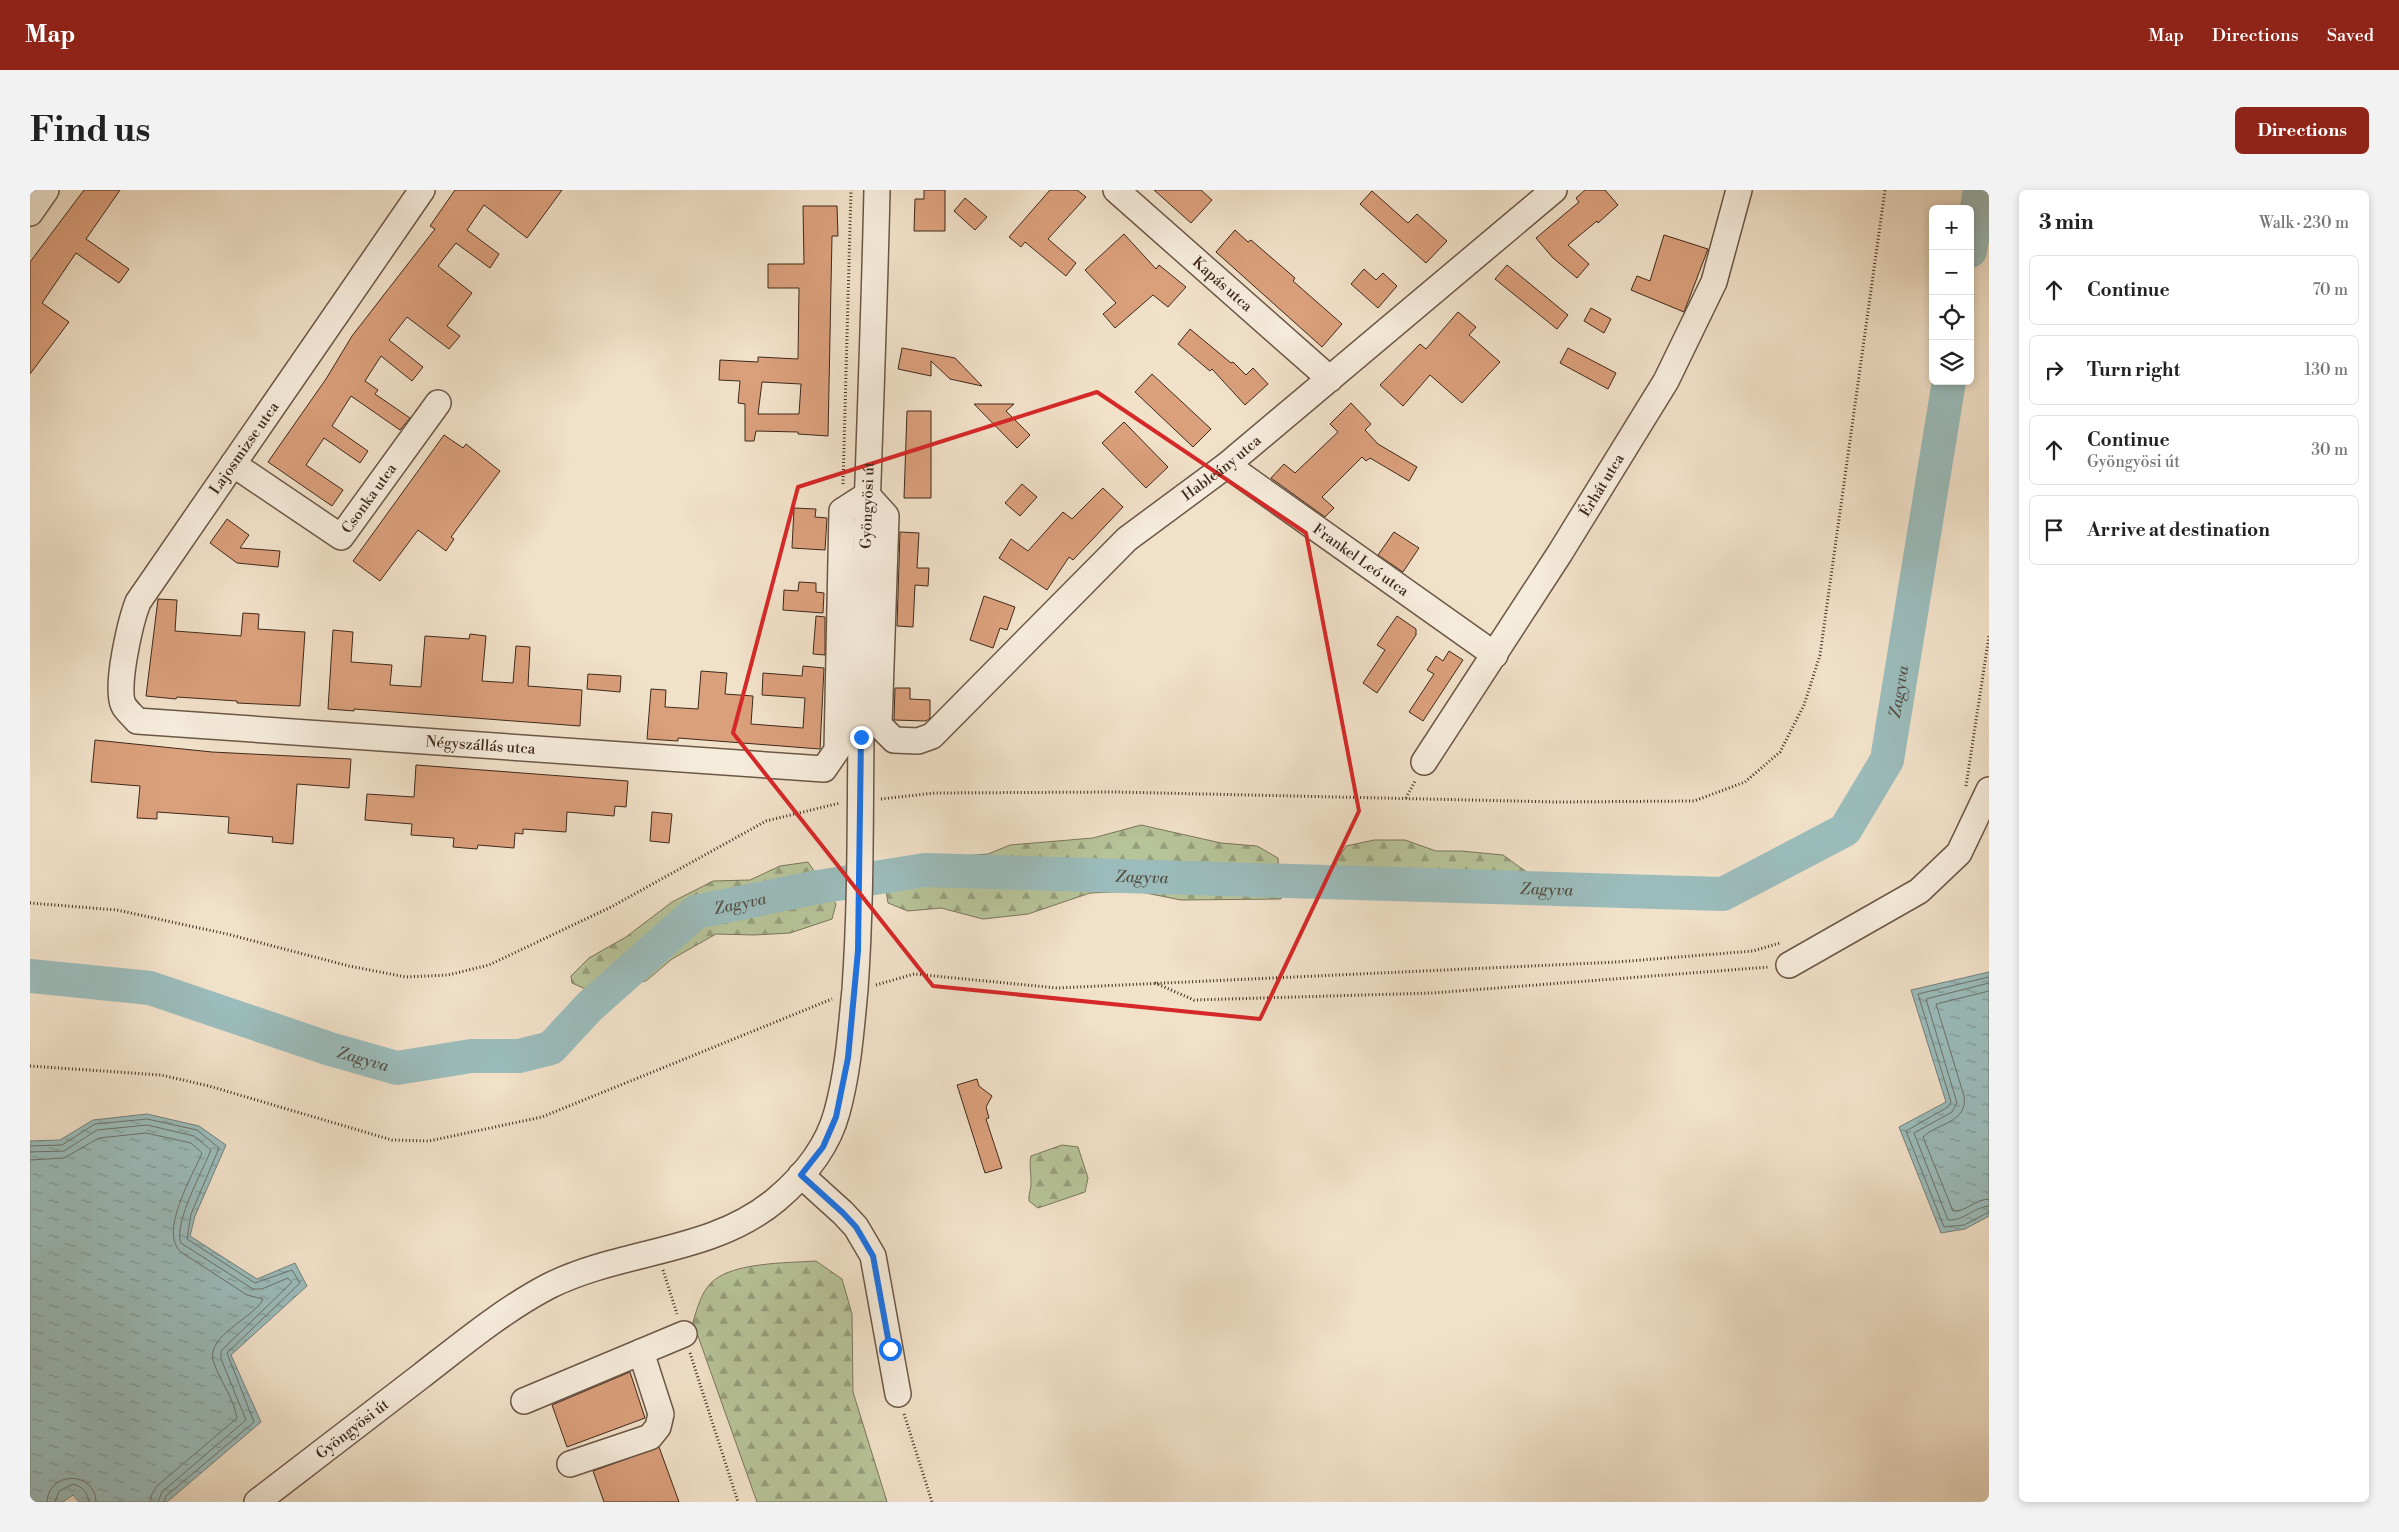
<!DOCTYPE html>
<meta charset="utf-8">
<style>
body{margin:0;font-family:"Libre Bodoni",serif;background:#f2f2f2;color:#222}
.controls{position:absolute;right:15px;top:15px;display:grid;overflow:hidden;border-radius:8px;box-shadow:0 2px 8px #0003}
.controls button{width:45px;height:45px;display:grid;place-items:center;padding:0;border:0;border-bottom:1px solid #e0e0e0;background:#fff;color:#222;font:25px sans-serif}
.stop{position:absolute;width:15px;height:15px;margin:-11px;border:4px solid #1a73e8;border-radius:50%;background:#fff}
.stop.end{background:#1a73e8;border-color:#fff;box-shadow:0 1px 5px #0008}
.list{margin:0;padding:0;list-style:none}
h2{display:flex;justify-content:space-between;align-items:center;height:65px;margin:0;padding:0 20px;font-size:21px}
h2 small{font-size:16px;font-weight:400;color:#767676}
.list li{display:grid;grid-template-columns:32px 1fr auto;gap:15px;align-items:center;box-sizing:border-box;height:70px;margin:0 10px 10px;padding:0 10px;border:1px solid #e0e0e0;border-radius:8px}
.list b{display:block;font-size:19px;white-space:nowrap}
.list p{margin:0;font-size:16px;white-space:nowrap;color:#767676}
.list em{font-size:16px;font-style:normal;color:#767676}
.icon{flex:none;width:28px;height:28px;fill:none;stroke:currentColor;stroke-width:2;stroke-linecap:round;stroke-linejoin:round}
.map{position:relative;flex:none;width:1959px;height:1312px;overflow:hidden;border-radius:8px}
header{display:flex;align-items:center;gap:30px;box-sizing:border-box;height:70px;padding:0 25px;background:#8f2418;color:#fff}
header strong{font-size:24px}
nav{display:flex;gap:28px;margin-inline-start:auto;font-size:18px}
.intro{display:flex;align-items:center;justify-content:space-between;box-sizing:border-box;height:120px;padding:0 30px}
h1{margin:0;font-size:35px}
.button{padding:12px 22px;border-radius:8px;background:#8f2418;color:#fff;font-size:18px;font-weight:700}
main{display:flex;gap:30px;padding:0 30px}
aside{flex:1;background:#fff;border-radius:8px;box-shadow:0 2px 8px #0003}
.map>svg:first-child{display:block}
.forest{fill:url(#forest-firs);stroke:#7a765a}
.water{fill:url(#water-ripples);stroke:#76817b}
.lines{fill:none;stroke-linecap:round;stroke-linejoin:round}
.shore{stroke:#6c726b;stroke-width:1}
.river{stroke:#9bbcbb;stroke-width:34}
.building{fill:#da9f7b;stroke:#3e291b;fill-rule:evenodd}
.minor-casing{stroke:#6b5746;stroke-width:28}
.path{stroke:#3e291b;stroke-width:3;stroke-dasharray:1 2.5;stroke-linecap:butt}
.minor{stroke:#f6ecdc;stroke-width:25}
.route{stroke:#1a73e8;stroke-width:6}
.marked{fill:none;stroke:#d62828;stroke-width:4;stroke-linejoin:round}
.labels{text-anchor:middle;stroke-width:4;stroke-linejoin:round;paint-order:stroke}
.street-label{font-size:15px;fill:#3e291b;stroke:#f6ecdc}
.water-label{font-size:16px;font-style:italic;fill:#554e43;stroke:#f6ecdc}
</style>
<header>
<strong>Map</strong>
<nav><a>Map</a><a>Directions</a><a>Saved</a></nav>
</header>
<div class="intro"><h1>Find us</h1><a class="button">Directions</a></div>
<main>
<div class="map">
<svg width="1959" height="1312" viewBox="0 0 1959 1312">
<defs>
<pattern id="forest-firs" width="22" height="20" patternUnits="userSpaceOnUse" patternTransform="scale(1.25)"><rect width="22" height="20" fill="#b7c399"/><path d="M5 1l3.5 6h-7zM16 11l3.5 6h-7z" fill="#969e7c"/></pattern>
<pattern id="water-ripples" width="26" height="14" patternUnits="userSpaceOnUse" patternTransform="scale(1.25)"><rect width="26" height="14" fill="#9bbcbb"/><path d="M2 4q2-2 4 0t4 0M15 11q2-2 4 0t4 0" fill="none" stroke="#809997"/></pattern>
</defs>
<rect width="100%" height="100%" fill="#f1e1c9"/>
<filter id="stains"><feTurbulence type="fractalNoise" baseFrequency=".004" numOctaves="4"/><feColorMatrix values="0 0 0 0 .2 0 0 0 0 .09 0 0 0 0 .02 0 0 0 .5 -.17"/></filter>
<radialGradient id="worn" r=".72"><stop offset=".6" stop-color="#630" stop-opacity="0"/><stop offset="1" stop-color="#630" stop-opacity=".3"/></radialGradient>
<g class="forest">
<polygon points="1111,635 1191,653 1227,656 1248,668 1251,709 1151,710 1106,701 1060,703 998,724 953,729 911,718 878,721 858,713 856,700 883,670 958,664 980,655 1063,648"/>
<polygon points="1344,650 1375,650 1406,661 1431,661 1473,665 1498,683 1492,710 1308,705 1306,672 1316,656"/>
<polygon points="778,672 806,714 802,729 760,743 724,745 686,744 642,769 616,791 560,801 542,793 541,786 559,768 596,747 642,712 683,691 720,690 750,676"/>
<path d="M1032,955l16,2 10,31 -3,14 -47,16 -9,-7c-1,-8 3,-13 2,-20 0,-9 -2,-16 0,-25z"/>
<path d="M786,1071l26,18 10,35 1,78 34,110h-130l-64,-180c4,-13 8,-29 18,-39 20,-21 77,-20 105,-22z"/>
</g>
<g class="water">
<polygon points="1959,782 1959,1026 1935,1039 1911,1043 1869,937 1916,912 1881,800"/>
<polygon points="117,924 169,936 196,955 165,1026 160,1046 227,1089 265,1073 277,1096 201,1165 231,1232 137,1312 49,1312 43,1305 33,1312 0,1312 0,951 30,950 63,930"/>
</g>
<g class="lines">
<g class="shore">
<polyline points="1959,787 1888,804 1921,912 1918,917 1876,941 1914,1037 1934,1035 1959,1022"/>
<path d="M1959,793l-63,16 31,104 -5,9 -38,21 34,87c16,1 26,-13 41,-14"/>
<path d="M1959,801l-53,13 28,92c4,27 -27,27 -41,41l30,74c13,1 23,-12 36,-12"/>
<polyline points="0,956 32,955 65,934 117,929 167,940 189,958 161,1024 157,1049 225,1093 262,1080 270,1093 197,1163 224,1232 136,1306 134,1312"/>
<path d="M0,962l34,-1 33,-21 50,-5 47,11 17,14c-8,20 -38,74 -30,93l72,46h9l26,-11 4,4 -71,69v8l25,61 -84,72 -4,10"/>
<path d="M0,970l34,-2 35,-20 47,-5 45,10 11,10c-9,22 -44,80 -21,99l66,43 16,4c-9,19 -56,36 -50,61 6,20 21,38 24,58l-80,68 -5,8 -2,8"/>
<path d="M17,1312c1,-31 48,-32 49,0"/>
<path d="M25,1312l4,-11 14,-7c9,2 15,9 16,18"/>
</g>
<g class="river">
<polyline points="1940,61 1950,0"/>
<path id="s1" d="M0,786l120,12 180,61 67,19 74,-12h48l32,-8 38,-41 107,-95 122,-25 107,-17 798,24 122,-64 42,-70 62,-379"/>
</g>
</g>
<g class="building">
<polygon points="54,0 90,0 56,49 99,79 89,93 46,63 12,113 39,132 0,184 0,72"/>
<polygon points="425,0 532,0 497,48 454,15 437,40 469,64 460,78 426,53 408,76 442,103 417,136 430,146 419,159 377,127 359,150 393,177 382,191 351,166 335,191 348,200 345,204 380,228 370,240 321,206 302,236 338,261 330,273 294,248 276,275 313,300 302,316 238,272 296,189 322,146 405,39 400,36"/>
<polygon points="894,0 915,0 915,41 884,41 885,9 894,9"/>
<polygon points="1020,0 1047,0 1056,7 1018,49 1046,73 1036,86 995,52 991,57 979,47"/>
<polygon points="1124,0 1171,0 1182,10 1161,33"/>
<polygon points="1555,0 1575,0 1588,15 1568,33 1567,31 1538,55 1559,74 1547,88 1523,68 1506,48 1549,12 1546,8"/>
<polygon points="1342,1 1378,33 1387,24 1417,51 1396,73 1330,14"/>
<polygon points="935,8 957,27 945,40 924,21"/>
<path d="M773,16h34l1,30h-6l-4,200 -30,-2v-2l-42,-1 -2,10h-9v-37l-7,-1 2,-22 -21,-1 1,-20 38,2v-5l40,2 1,-71h-31v-24h36zM732,192l39,2 -2,30h-41z"/>
<polygon points="1205,40 1218,52 1221,50 1265,88 1263,91 1312,134 1292,157 1186,62"/>
<polygon points="1094,44 1126,79 1129,75 1156,97 1138,117 1123,105 1085,138 1073,124 1086,113 1055,80"/>
<polygon points="1634,45 1678,59 1654,122 1601,100 1607,86 1620,91"/>
<polygon points="1477,75 1538,125 1527,139 1465,89"/>
<polygon points="1334,79 1346,90 1353,83 1367,96 1348,118 1321,94"/>
<polygon points="1561,118 1581,129 1574,143 1554,131"/>
<polygon points="1428,122 1446,137 1439,145 1470,172 1432,213 1400,185 1373,216 1350,195 1390,154 1396,159"/>
<polygon points="1160,139 1201,173 1203,172 1216,185 1223,178 1238,194 1215,215 1182,179 1180,181 1148,154"/>
<polygon points="872,158 925,168 952,196 920,189 901,171 901,186 868,179"/>
<polygon points="1538,158 1586,183 1578,199 1530,173"/>
<polygon points="1122,184 1181,239 1163,257 1105,202"/>
<polygon points="1321,213 1341,234 1335,240 1348,254 1387,277 1379,291 1340,268 1336,271 1332,267 1292,307 1304,318 1295,327 1241,288 1254,274 1265,283 1308,242 1300,234"/>
<polygon points="944,214 984,214 976,221 1000,245 987,258"/>
<polygon points="877,221 901,221 901,308 874,308"/>
<polygon points="1094,232 1138,277 1116,298 1072,253"/>
<polygon points="414,245 433,258 436,254 470,281 421,347 424,349 416,361 388,340 350,391 323,371"/>
<polygon points="992,294 1007,307 990,326 975,313"/>
<polygon points="1073,298 1093,317 1043,370 1039,367 1017,400 969,368 981,349 998,361 1033,322 1042,329"/>
<polygon points="764,318 786,319 785,327 797,328 795,360 762,358"/>
<polygon points="197,329 219,345 210,358 250,361 248,377 207,373 180,353"/>
<polygon points="870,342 889,343 887,378 899,378 898,396 885,395 883,437 867,436"/>
<polygon points="1364,342 1389,358 1373,382 1348,365"/>
<polygon points="769,392 786,393 786,402 794,403 793,423 753,420 754,400 768,401"/>
<polygon points="954,406 985,417 977,440 970,438 963,458 940,450"/>
<polygon points="128,409 147,410 145,441 211,446 213,423 229,424 228,439 275,442 270,516 207,513 207,511 147,507 146,509 116,506"/>
<polygon points="786,426 795,427 795,465 783,464"/>
<polygon points="1367,426 1386,439 1386,445 1347,503 1333,493 1355,460 1347,455"/>
<polygon points="303,440 323,442 321,472 362,475 360,495 391,497 395,446 439,449 440,444 456,446 452,491 483,493 486,456 500,457 498,496 552,500 550,536 324,519 324,521 298,519"/>
<polygon points="1419,461 1433,470 1393,531 1379,522 1404,484 1397,480 1406,466 1413,471"/>
<polygon points="773,476 794,478 790,559 648,548 648,551 617,549 621,499 636,500 635,517 668,519 671,481 697,483 695,504 723,506 721,534 773,538 775,508 732,505 733,483 772,486"/>
<polygon points="558,484 591,486 590,502 557,499"/>
<polygon points="865,498 880,498 880,509 900,510 900,528 896,531 864,530"/>
<polygon points="65,550 182,562 321,569 319,598 267,594 263,654 242,652 243,647 198,643 199,627 127,622 127,629 107,628 110,596 61,592"/>
<polygon points="386,575 598,591 596,617 585,616 584,626 537,622 536,642 493,639 493,644 485,643 484,658 448,655 447,659 423,657 424,648 381,645 382,634 335,630 337,604 384,607"/>
<polygon points="622,622 642,624 639,653 620,651"/>
<polygon points="947,889 949,896 962,906 956,917 959,928 956,929 972,978 955,983 927,895"/>
<polygon points="600,1182 615,1228 537,1257 522,1215"/>
<polygon points="629,1257 649,1312 574,1312 563,1281"/>
</g>
<g class="lines">
<g class="minor-casing">
<g id="minor">
<path id="s2" d="M392,0l-284,412c-7,18 -24,88 -14,104 3,5 9,10 13,15l687,48 13,-19 5,-239 25,-16 19,21 -7,209 15,15 24,1 14,-5 195,-197 100,-74 327,-275"/>
<path id="s3" d="M1086,0l214,189"/>
<polyline points="0,23 16,0"/>
<path id="s4" d="M203,274l108,73 97,-134"/>
<path id="s5" d="M1197,275l268,190"/>
<path id="s6" d="M1394,572l136,-209 106,-172 48,-99 25,-92"/>
<polyline points="1759,775 1889,701 1929,663 1959,600"/>
<polyline points="771,985 813,1023 826,1037 843,1066 868,1204"/>
<polyline points="494,1211 654,1144"/>
<polyline points="540,1274 620,1247 628,1237 631,1224 611,1162"/>
<path id="s7" d="M227,1312c55,-42 109,-84 164,-126 40,-31 82,-66 128,-90 74,-37 163,-32 228,-87 27,-23 51,-53 60,-87 11,-40 14,-81 18,-123 6,-85 5,-170 6,-255 3,-181 12,-363 16,-544"/>
</g>
</g>
<g class="path">
<polyline points="813,294 821,0"/>
<polyline points="1936,596 1959,446"/>
<polyline points="1376,608 1385,591"/>
<polyline points="851,609 905,603 1086,602 1528,612 1664,611 1715,592 1750,562 1774,515 1790,465 1855,0"/>
<polyline points="0,713 87,720 197,744 319,776 376,787 418,785 459,775 581,717 736,631 810,613"/>
<polyline points="1125,793 1164,810 1402,803 1739,777"/>
<polyline points="846,795 884,784 1027,798 1587,772 1723,761 1750,753"/>
<polyline points="0,876 131,885 179,896 362,950 399,951 512,927 802,809"/>
<polyline points="633,1080 647,1124"/>
<polyline points="660,1163 708,1312"/>
<polyline points="874,1224 902,1312"/>
</g>
<use href="#minor" class="minor"/>
</g>
<g class="lines">
<polyline class="route" points="831,547 828,761 818,868 806,927 793,957 771,985 813,1023 826,1037 843,1066 860,1159"/>
</g>
<path class="marked" d="M1067,202l209,141 53,278 -99,208 -327,-33 -200,-253 65,-246z"/>
<g class="labels">
<g class="street-label">
<text dy="5" stroke="none"><textPath href="#s3" startOffset="142">Kapás utca</textPath></text>
<text transform="translate(214 258) rotate(-55)" y="5">Lajosmizse utca</text>
<text dy="5" stroke="none"><textPath href="#s2" startOffset="2300">Hableány utca</textPath></text>
<text dy="5" stroke="none"><textPath href="#s6" startOffset="329">Érhát utca</textPath></text>
<text dy="5" stroke="none"><textPath href="#s4" startOffset="178">Csonka utca</textPath></text>
<text dy="5" stroke="none"><textPath href="#s7" startOffset="1325">Gyöngyösi út</textPath></text>
<text dy="5" stroke="none"><textPath href="#s5" startOffset="164">Frankel Leó utca</textPath></text>
<text dy="5" stroke="none"><textPath href="#s2" startOffset="971">Négyszállás utca</textPath></text>
<text dy="5" stroke="none"><textPath href="#s7" startOffset="120">Gyöngyösi út</textPath></text>
</g>
<g class="water-label">
<text dy="6" stroke="none"><textPath href="#s1" startOffset="2055">Zagyva</textPath></text>
<text dy="6" stroke="none"><textPath href="#s1" startOffset="1185">Zagyva</textPath></text>
<text dy="6" stroke="none"><textPath href="#s1" startOffset="1590">Zagyva</textPath></text>
<text dy="6" stroke="none"><textPath href="#s1" startOffset="780">Zagyva</textPath></text>
<text dy="6" stroke="none"><textPath href="#s1" startOffset="345">Zagyva</textPath></text>
</g>
</g>
<rect width="100%" height="100%" filter="url(#stains)"/>
<rect width="100%" height="100%" fill="url(#worn)"/>
</svg>
<div class="controls">
<button>+</button>
<button>−</button>
<button><svg class="icon" aria-label="locate" viewBox="0 0 24 24"><circle cx="12" cy="12" r="6"/><path d="M12 2v4M12 18v4M2 12h4M18 12h4"/></svg></button>
<button><svg class="icon" aria-label="layers" viewBox="0 0 24 24"><path d="M12 4l9 5-9 5-9-5zM3 14l9 5 9-5"/></svg></button>
</div>
<div class="stop" style="left:860px;top:1159px"></div>
<div class="stop end" style="left:831px;top:547px"></div>
</div>
<aside>
<h2>3 min<small>Walk · 230 m</small></h2>
<ul class="list">
<li><svg class="icon" aria-label="ahead" viewBox="0 0 24 24"><path d="M12 20V5M6 11l6-6 6 6"/></svg><div><b>Continue</b></div><em>70 m</em></li>
<li><svg class="icon" aria-label="right" viewBox="0 0 24 24"><path d="M7 20v-9h11M14 6l5 5-5 5"/></svg><div><b>Turn right</b></div><em>130 m</em></li>
<li><svg class="icon" aria-label="ahead" viewBox="0 0 24 24"><path d="M12 20V5M6 11l6-6 6 6"/></svg><div><b>Continue</b><p>Gyöngyösi út</p></div><em>30 m</em></li>
<li><svg class="icon" aria-label="arrive" viewBox="0 0 24 24"><path d="M6 21V4h12l-3 4 3 4H6"/></svg><div><b>Arrive at destination</b></div></li>
</ul>
</aside>
</main>
